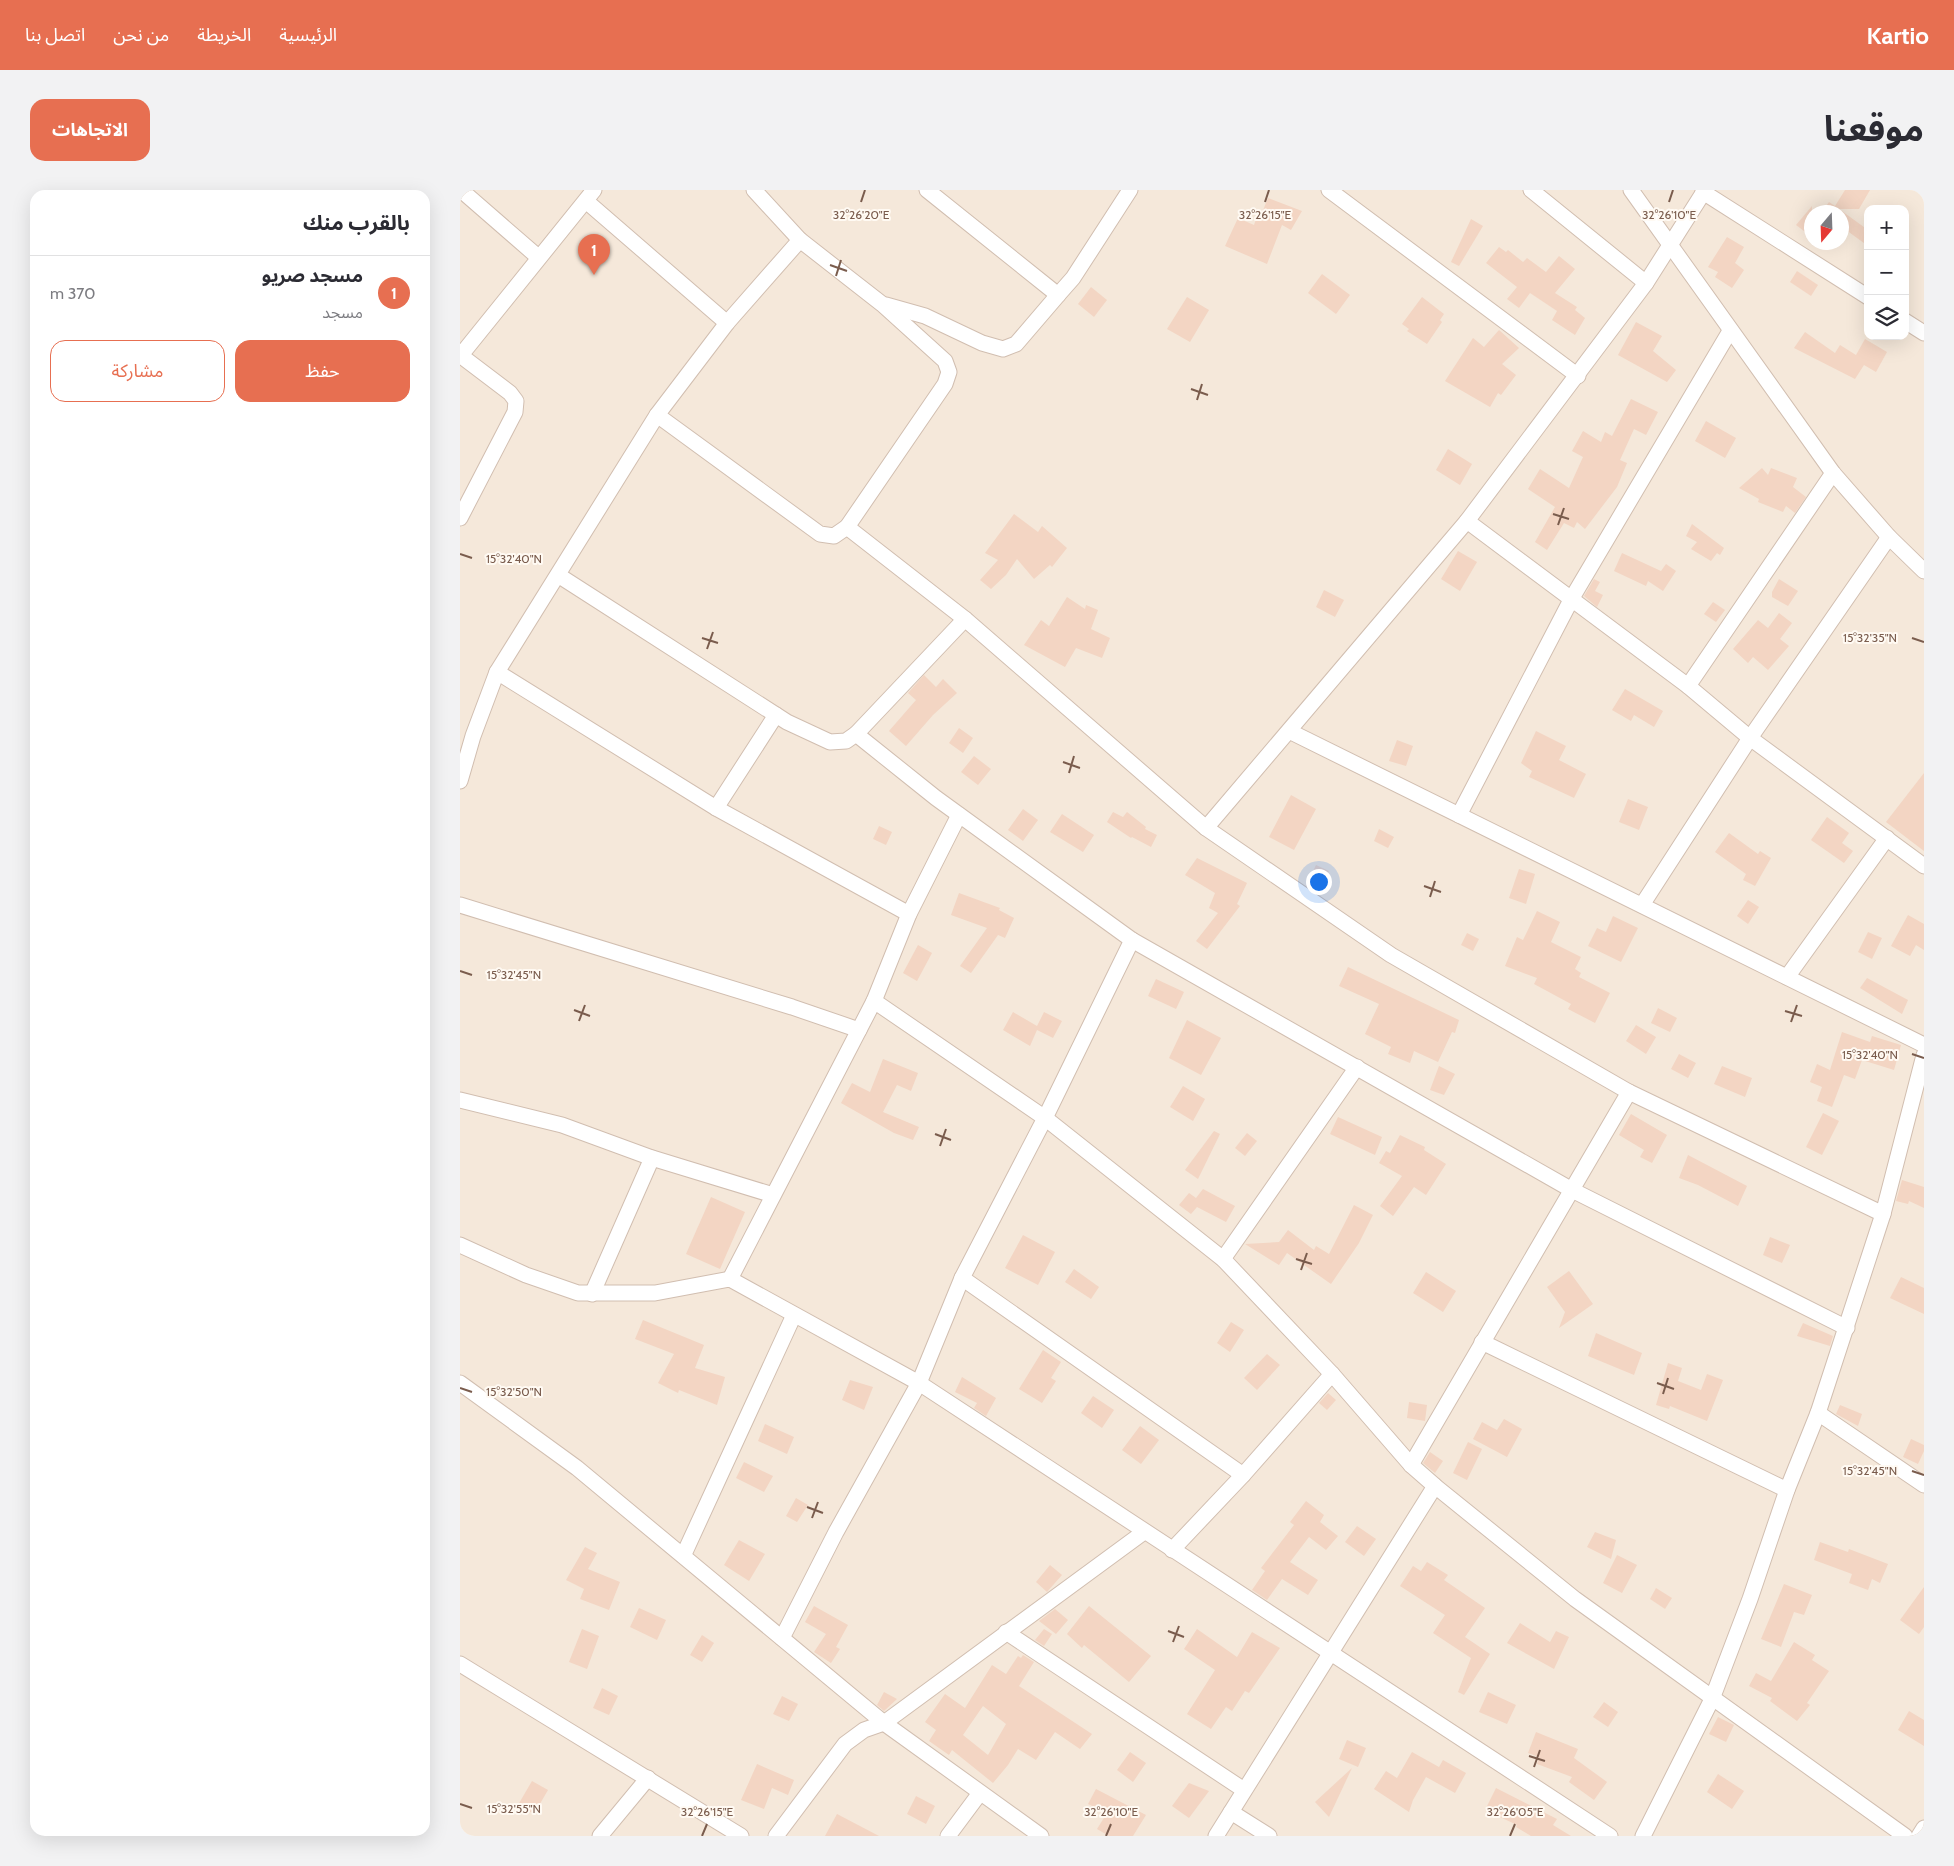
<!DOCTYPE html>
<html lang="ar">
<meta charset="utf-8">
<style>
body{margin:0;font-family:Cabin,"Noto Sans Arabic",sans-serif;background:#f2f2f3;color:#2b2b33;direction:rtl}
.controls{position:absolute;right:15px;top:15px;display:grid;overflow:hidden;border-radius:10px;box-shadow:0 5px 20px #0002}
.controls button{width:45px;height:45px;display:grid;place-items:center;padding:0;border:0;border-bottom:1px solid #e1e1e2;background:#fff;color:#2b2b33;font:25px sans-serif}
.compass{position:absolute;left:1344px;top:15px;width:45px;height:45px;border-radius:50%;background:#fff;box-shadow:0 5px 20px #0002;rotate:199deg}
.you{position:absolute;left:858px;top:691px;width:18px;height:18px;margin:-12px;border:4px solid #fff;border-radius:50%;background:#1a73e8;box-shadow:0 0 0 8px #1a73e833}
.badge{display:grid;place-items:center;width:32px;height:32px;border-radius:50%;background:#e76f51;color:#fff;font-size:16px;font-weight:700}
.pin{position:absolute;translate:-50% -41px;filter:drop-shadow(0 1px 2px #0008)}
.pin::after{content:'';position:absolute;top:26px;width:18px;height:15px;background:inherit;clip-path:polygon(0 0,100% 0,50% 100%)}
.list{margin:0;padding:0;list-style:none}
h2{display:flex;justify-content:space-between;align-items:center;height:65px;margin:0;padding:0 20px;font-size:21px}
h2 small{font-size:16px;font-weight:400;color:#7c7c81}
.list li{display:grid;grid-template-columns:32px 1fr auto;gap:15px;align-items:center;box-sizing:border-box;height:70px;padding:0 20px;border-top:1px solid #e1e1e2}
.list b{display:block;font-size:19px;white-space:nowrap}
.list p{margin:0;font-size:16px;white-space:nowrap;color:#7c7c81}
.list em{font-size:16px;font-style:normal;color:#7c7c81}
.actions{display:flex;gap:10px;padding:15px 20px}
.actions a{flex:1;padding:11px 0;border:1px solid #e76f51;border-radius:15px;text-align:center;font-size:18px;color:#e76f51}
.actions .main{background:#e76f51;color:#fff}
.icon{flex:none;width:28px;height:28px;fill:none;stroke:currentColor;stroke-width:2;stroke-linecap:round;stroke-linejoin:round}
.map{position:relative;flex:none;width:1464px;height:1646px;overflow:hidden;direction:ltr;border-radius:15px}
header{display:flex;align-items:center;gap:30px;box-sizing:border-box;height:70px;padding:0 25px;background:#e76f51;color:#fff}
header strong{font-size:24px}
nav{display:flex;gap:28px;margin-inline-start:auto;font-size:18px}
.intro{display:flex;align-items:center;justify-content:space-between;box-sizing:border-box;height:120px;padding:0 30px}
h1{margin:0;font-size:35px}
.button{padding:12px 22px;border-radius:15px;background:#e76f51;color:#fff;font-size:18px;font-weight:700}
main{display:flex;gap:30px;padding:0 30px}
aside{flex:1;background:#fff;border-radius:15px;box-shadow:0 5px 20px #0002}
.map>svg:first-child{display:block}
.residential{fill:#f5e8da;fill-rule:evenodd}
.building{fill:#f3d5c3;fill-rule:evenodd}
.lines{fill:none;stroke-linecap:round;stroke-linejoin:round}
.street-casing{stroke:#d1beb0;stroke-width:17}
.street{stroke:#fff;stroke-width:15}
.ticks{fill:none;stroke:#7a5c4d;stroke-width:2}
.ticks-label{font-size:12px;text-anchor:middle;fill:#7a5c4d;stroke:#fffaf3;stroke-width:4;stroke-linejoin:round;paint-order:stroke}
</style>
<header>
<strong>Kartio</strong>
<nav><a>الرئيسية</a><a>الخريطة</a><a>من نحن</a><a>اتصل بنا</a></nav>
</header>
<div class="intro"><h1>موقعنا</h1><a class="button">الاتجاهات</a></div>
<main>
<div class="map">
<svg width="1464" height="1646" viewBox="0 0 1464 1646">
<rect width="100%" height="100%" fill="#fdf6ec"/>
<path class="residential" d="M0,0h1464v1646h-1464zM1408,19h37v127h-37zM1352,22h30v30h-30z"/>
<g class="building">
<polygon points="1385,0 1410,0 1399,19 1379,19 1408,40 1408,56 1382,37 1382,22 1362,22 1369,12 1375,16"/>
<polygon points="808,8 842,21 831,40 822,35 807,74 765,56 778,28 794,35 796,29 799,30"/>
<polygon points="1352,16 1352,47 1336,35"/>
<polygon points="1011,29 1023,36 999,76 991,72"/>
<polygon points="1267,47 1284,57 1275,73 1284,80 1272,98 1255,87 1258,82 1248,77"/>
<polygon points="1039,57 1046,62 1048,60 1063,72 1067,68 1086,82 1099,66 1115,79 1095,103 1117,117 1115,120 1125,128 1115,145 1092,130 1097,121 1070,103 1059,118 1047,109 1057,97 1026,73"/>
<polygon points="1337,81 1358,95 1351,106 1330,92"/>
<polygon points="862,84 890,105 876,124 848,103"/>
<polygon points="631,97 647,110 634,127 618,114"/>
<polygon points="727,107 749,120 730,152 707,139"/>
<polygon points="962,107 984,124 980,130 982,132 967,154 947,141 949,139 942,134"/>
<polygon points="1176,132 1202,146 1193,161 1216,180 1207,192 1158,165"/>
<polygon points="1039,140 1059,158 1042,174 1056,185 1041,205 1038,203 1030,217 985,191 1013,148 1024,157"/>
<polygon points="1345,142 1375,163 1380,155 1396,165 1405,149 1427,162 1416,182 1404,175 1395,189 1334,158"/>
<polygon points="1171,209 1198,222 1186,245 1174,239 1160,270 1167,273 1157,297 1125,339 1117,332 1114,338 1104,333 1087,360 1075,352 1095,317 1068,299 1080,279 1109,298 1123,267 1112,261 1123,241 1141,252 1145,242 1152,246"/>
<polygon points="1246,231 1276,248 1265,268 1235,251"/>
<polygon points="988,259 1012,274 1000,295 976,280"/>
<polygon points="1302,278 1308,285 1311,278 1337,288 1333,297 1346,307 1335,323 1326,316 1323,322 1298,312 1299,309 1279,298"/>
<polygon points="554,324 578,342 582,336 607,358 592,377 590,375 574,389 557,369 546,385 531,399 520,390 538,370 525,363"/>
<polygon points="1232,334 1264,358 1260,365 1257,363 1251,371 1231,359 1237,352 1226,346"/>
<polygon points="998,361 1017,372 1000,401 981,389"/>
<polygon points="1162,363 1201,381 1206,374 1216,381 1203,401 1188,391 1186,396 1154,381"/>
<polygon points="1134,389 1140,392 1135,401 1143,405 1137,417 1124,406"/>
<polygon points="1319,389 1338,401 1328,416 1312,407 1312,402"/>
<polygon points="864,400 884,410 875,427 856,417"/>
<polygon points="607,407 625,419 626,415 638,420 631,439 650,448 642,468 616,458 605,477 564,455 581,430 589,436"/>
<polygon points="1253,412 1265,420 1256,432 1244,424"/>
<polygon points="1319,423 1332,433 1320,449 1329,456 1308,480 1293,467 1288,473 1273,459 1298,430 1308,438"/>
<polygon points="464,485 476,497 483,489 497,503 473,525 446,556 429,541 456,510 448,503"/>
<polygon points="1165,499 1203,521 1194,537 1174,525 1171,531 1152,520"/>
<polygon points="499,538 513,548 503,563 489,553"/>
<polygon points="1076,541 1106,556 1099,570 1126,584 1114,608 1069,587 1072,581 1061,573"/>
<polygon points="937,550 953,556 946,576 929,571"/>
<polygon points="514,566 531,579 518,595 501,582"/>
<polygon points="1464,583 1464,661 1426,632"/>
<polygon points="831,605 856,619 834,660 809,647"/>
<polygon points="1168,609 1188,617 1179,640 1159,632"/>
<polygon points="563,619 578,630 563,651 548,640"/>
<polygon points="653,622 663,627 667,622 686,637 685,639 697,645 691,657 672,647 671,648 647,632"/>
<polygon points="602,624 634,645 623,662 590,642"/>
<polygon points="1367,627 1389,643 1382,653 1393,661 1384,673 1351,650"/>
<polygon points="419,636 432,642 426,655 413,649"/>
<polygon points="919,639 934,647 928,658 914,651"/>
<polygon points="1269,643 1298,664 1300,661 1311,668 1295,696 1283,690 1286,684 1255,662"/>
<polygon points="737,668 787,693 777,714 780,716 747,759 736,751 758,723 749,718 755,703 725,685"/>
<polygon points="856,675 869,681 858,704 846,696"/>
<polygon points="1059,679 1075,684 1066,714 1049,708"/>
<polygon points="499,703 540,718 539,720 554,728 545,748 538,745 511,783 500,776 527,738 491,725"/>
<polygon points="1288,710 1299,717 1288,734 1277,726"/>
<polygon points="1077,721 1100,732 1091,752 1121,767 1115,779 1121,783 1119,787 1150,803 1135,833 1108,819 1111,814 1074,794 1077,788 1045,776 1057,747 1063,750"/>
<polygon points="1448,725 1464,734 1464,760 1456,755 1450,766 1431,756"/>
<polygon points="1153,726 1178,738 1161,772 1128,756 1137,738 1146,742"/>
<polygon points="1408,742 1422,748 1412,769 1398,762"/>
<polygon points="1007,743 1019,749 1013,761 1001,755"/>
<polygon points="458,755 472,763 457,791 443,783"/>
<polygon points="888,777 999,830 995,843 992,842 978,872 954,861 950,873 928,864 931,857 905,844 919,814 879,796"/>
<polygon points="1407,788 1448,810 1442,824 1400,798"/>
<polygon points="696,789 724,802 716,819 688,806"/>
<polygon points="1198,818 1217,828 1210,842 1191,833"/>
<polygon points="553,822 577,836 584,822 602,831 593,848 577,840 570,856 543,840"/>
<polygon points="727,830 761,848 741,885 709,868"/>
<polygon points="1176,835 1196,847 1186,864 1166,851"/>
<polygon points="1382,842 1410,852 1412,846 1441,855 1434,880 1402,870 1395,889 1384,885 1372,917 1357,911 1362,897 1350,892 1357,874 1370,880"/>
<polygon points="1219,864 1236,873 1228,888 1211,879"/>
<polygon points="423,869 458,883 451,901 437,895 423,922 459,937 453,950 434,943 381,913 392,893 410,902"/>
<polygon points="979,876 995,884 984,905 970,900"/>
<polygon points="1262,876 1292,888 1285,907 1254,894"/>
<polygon points="723,896 745,909 733,931 710,917"/>
<polygon points="1363,923 1379,931 1362,965 1346,957"/>
<polygon points="1171,924 1207,945 1192,973 1180,967 1184,960 1159,945"/>
<polygon points="878,927 922,947 915,965 870,944"/>
<polygon points="754,941 760,944 738,989 725,980"/>
<polygon points="787,943 797,951 785,966 775,958"/>
<polygon points="940,945 965,957 964,960 986,974 966,1005 954,997 933,1026 920,1016 942,986 919,973 926,961 930,963"/>
<polygon points="1228,965 1287,996 1278,1016 1238,995 1219,988"/>
<polygon points="1442,990 1464,997 1464,1018 1449,1011 1448,1014 1436,1011"/>
<polygon points="743,999 775,1016 766,1032 737,1017 731,1024 719,1015 729,1003 736,1008"/>
<polygon points="251,1007 285,1022 260,1079 226,1064"/>
<polygon points="894,1015 913,1025 899,1053 871,1094 827,1063 819,1075 785,1054 819,1052 828,1040 854,1060 856,1056 869,1064"/>
<polygon points="563,1045 595,1062 578,1095 545,1078"/>
<polygon points="1310,1047 1330,1055 1322,1073 1303,1065"/>
<polygon points="614,1079 639,1097 631,1109 605,1092"/>
<polygon points="1109,1081 1133,1114 1099,1138 1105,1122 1087,1097"/>
<polygon points="966,1082 996,1101 983,1122 953,1103"/>
<polygon points="1441,1087 1464,1098 1464,1124 1430,1108"/>
<polygon points="183,1130 244,1155 235,1178 265,1187 257,1215 219,1200 218,1203 198,1193 214,1164 175,1149"/>
<polygon points="771,1132 784,1140 770,1162 757,1153"/>
<polygon points="1343,1133 1373,1146 1370,1156 1337,1146"/>
<polygon points="1136,1143 1182,1163 1174,1185 1128,1166"/>
<polygon points="583,1160 601,1172 591,1188 596,1191 582,1213 559,1199"/>
<polygon points="807,1164 820,1175 797,1200 784,1188"/>
<polygon points="1208,1173 1222,1178 1218,1191 1241,1200 1247,1184 1263,1190 1247,1231 1210,1216 1209,1219 1196,1215"/>
<polygon points="502,1187 536,1208 526,1226 514,1218 517,1213 495,1202"/>
<polygon points="390,1190 413,1197 404,1220 382,1210"/>
<polygon points="868,1203 876,1210 867,1220 859,1213"/>
<polygon points="633,1206 654,1220 642,1238 621,1223"/>
<polygon points="949,1212 967,1215 965,1231 947,1228"/>
<polygon points="1380,1215 1402,1224 1398,1236 1376,1224"/>
<polygon points="1044,1229 1062,1239 1047,1267 1013,1249 1022,1232 1037,1240"/>
<polygon points="305,1234 334,1247 327,1264 298,1251"/>
<polygon points="680,1236 699,1250 681,1274 662,1260"/>
<polygon points="1451,1249 1464,1255 1464,1261 1458,1274 1443,1267"/>
<polygon points="1008,1252 1022,1259 1007,1290 993,1283"/>
<polygon points="970,1262 983,1271 975,1283 963,1273"/>
<polygon points="284,1272 313,1286 304,1302 276,1288"/>
<polygon points="336,1308 348,1315 337,1332 326,1326"/>
<polygon points="846,1311 864,1325 860,1332 878,1346 866,1360 849,1347 830,1372 858,1390 848,1405 822,1389 807,1410 792,1400 805,1381 801,1378 834,1335 830,1332"/>
<polygon points="897,1336 916,1349 904,1366 885,1352"/>
<polygon points="1135,1342 1156,1350 1151,1369 1127,1357"/>
<polygon points="279,1350 305,1364 289,1391 264,1375"/>
<polygon points="1360,1352 1388,1362 1389,1359 1428,1374 1420,1393 1412,1389 1408,1400 1389,1393 1392,1384 1354,1370"/>
<polygon points="125,1357 137,1363 128,1379 160,1392 149,1420 120,1409 124,1399 106,1390"/>
<polygon points="1157,1365 1177,1375 1162,1403 1143,1393"/>
<polygon points="967,1372 988,1385 984,1390 1025,1418 1005,1447 1030,1464 1004,1505 998,1502 1011,1468 973,1443 985,1425 940,1396 953,1376 961,1381"/>
<polygon points="590,1375 602,1385 587,1402 576,1392"/>
<polygon points="1324,1394 1352,1405 1344,1425 1334,1422 1321,1457 1301,1449"/>
<polygon points="1464,1397 1464,1437 1459,1444 1440,1430"/>
<polygon points="1196,1398 1212,1408 1205,1419 1190,1409"/>
<polygon points="354,1416 388,1435 376,1457 380,1459 371,1473 354,1462 366,1444 345,1432"/>
<polygon points="629,1416 691,1466 669,1492 624,1455 622,1458 607,1444"/>
<polygon points="179,1418 206,1430 197,1450 170,1437"/>
<polygon points="595,1419 608,1430 596,1444 579,1431"/>
<polygon points="1060,1433 1090,1452 1096,1441 1109,1447 1094,1479 1047,1453"/>
<polygon points="122,1439 139,1446 127,1479 109,1472"/>
<polygon points="584,1439 592,1444 584,1456 575,1450"/>
<polygon points="737,1439 777,1467 792,1442 820,1458 789,1503 785,1501 772,1521 766,1517 751,1539 727,1524 755,1480 724,1459"/>
<polygon points="242,1445 254,1453 242,1472 230,1465"/>
<polygon points="1334,1452 1355,1465 1352,1470 1369,1481 1347,1513 1350,1515 1337,1531 1310,1511 1312,1508 1289,1496 1296,1483 1311,1491"/>
<path d="M563,1465l11,7 -15,24 73,48 -12,15 -25,-17 -19,28 -18,-11 -10,16 -15,18 -41,-33 -3,5 -20,-14 7,-11 -11,-8 20,-28 20,14 27,-43 14,9 12,-18 3,2zM523,1516l23,18 -18,31 -25,-20z"/>
<polygon points="142,1498 158,1506 149,1525 133,1518"/>
<polygon points="424,1502 437,1509 424,1521 417,1515"/>
<polygon points="1028,1502 1056,1515 1047,1534 1019,1522"/>
<polygon points="322,1506 338,1514 329,1531 313,1524"/>
<polygon points="1144,1512 1158,1522 1148,1537 1133,1527"/>
<polygon points="1449,1521 1464,1530 1464,1556 1438,1540"/>
<polygon points="1258,1527 1274,1535 1266,1552 1249,1544"/>
<polygon points="1076,1542 1118,1559 1114,1568 1147,1592 1134,1610 1109,1592 1112,1587 1077,1574 1079,1567 1068,1563"/>
<polygon points="887,1550 906,1558 898,1577 879,1569"/>
<polygon points="670,1562 686,1573 673,1592 657,1580"/>
<polygon points="952,1562 979,1577 983,1570 1006,1583 995,1603 966,1587 953,1610 949,1622 914,1599 926,1581 937,1588"/>
<polygon points="297,1574 334,1590 328,1605 312,1598 304,1619 281,1610"/>
<polygon points="892,1578 869,1627 855,1612"/>
<polygon points="1258,1584 1284,1601 1272,1619 1247,1602"/>
<polygon points="72,1591 88,1600 74,1624 58,1615"/>
<polygon points="729,1593 749,1601 729,1628 712,1616"/>
<polygon points="1036,1598 1097,1629 1093,1635 1111,1646 1071,1646 1056,1637 1057,1635 1025,1620"/>
<polygon points="636,1599 686,1625 673,1646 649,1646 637,1639 647,1623 628,1614"/>
<polygon points="456,1606 475,1616 466,1634 447,1624"/>
<polygon points="377,1624 419,1646 365,1646"/>
</g>
<g class="lines">
<g class="street-casing">
<g id="street">
<polyline points="1,0 78,67"/>
<polyline points="467,0 598,105 613,88 670,0"/>
<polyline points="869,0 1118,186"/>
<polyline points="1071,0 1186,93"/>
<polyline points="1171,0 1373,283 1429,347 1464,381"/>
<polyline points="1243,2 1408,107"/>
<polyline points="126,11 267,133"/>
<polyline points="340,50 422,114 485,171 489,182 485,194 387,337 505,429 746,638 931,765 1169,902 1423,1024"/>
<polyline points="426,115 465,126 522,153 543,159 556,154 598,105"/>
<polyline points="1445,131 1464,143"/>
<polyline points="0,165 50,203 56,211 55,222 0,328"/>
<polyline points="1,165 134,0"/>
<polyline points="197,225 360,344 374,346 387,337"/>
<polyline points="1007,331 1228,496 1290,548 1464,676"/>
<polyline points="98,385 327,532 370,552 386,551 396,544 476,608 672,750 1112,1000 1387,1138"/>
<polyline points="37,482 256,618 449,724"/>
<polyline points="1228,496 1373,283"/>
<polyline points="829,541 1464,855"/>
<polyline points="396,544 505,429"/>
<polyline points="0,591 13,546 37,482 197,225 267,133 340,50 294,0"/>
<polyline points="256,618 316,525"/>
<polyline points="999,625 1112,408 1270,141"/>
<polyline points="746,638 1007,331 1186,93 1245,0"/>
<polyline points="0,715 332,817 399,840"/>
<polyline points="1182,715 1290,548 1429,347"/>
<polyline points="1327,787 1427,648"/>
<polyline points="414,811 585,928 763,1069 872,1184 951,1275 975,1296 1115,1409 1445,1646"/>
<polyline points="0,910 102,935 192,968 313,1005"/>
<polyline points="0,1055 66,1085 118,1103 195,1103 270,1089 459,1193 1150,1646"/>
<polyline points="763,1069 897,877"/>
<polyline points="502,1088 783,1285"/>
<polyline points="270,1089 414,811 449,724 499,625"/>
<polyline points="132,1104 192,968"/>
<polyline points="1022,1152 1327,1300"/>
<polyline points="0,1193 117,1278 424,1533 581,1646"/>
<polyline points="1358,1223 1464,1295"/>
<polyline points="951,1275 1169,902"/>
<polyline points="712,1360 783,1285 872,1184"/>
<polyline points="224,1364 334,1125"/>
<polyline points="546,1442 784,1600"/>
<polyline points="322,1448 376,1342 459,1193 502,1088 585,928 672,750"/>
<polyline points="0,1474 281,1646"/>
<polyline points="771,1622 809,1646"/>
<polyline points="140,1646 188,1588"/>
<polyline points="316,1646 385,1554 404,1540 424,1533 684,1342"/>
<polyline points="488,1646 520,1603"/>
<polyline points="756,1646 975,1296"/>
<polyline points="1183,1646 1252,1509 1290,1409 1327,1300 1358,1223 1423,1024 1464,865"/>
<polyline points="1459,1646 1464,1638"/>
</g>
</g>
<use href="#street" class="street"/>
</g>
<path class="ticks" d="M401,12l4,-12M805,12l4,-12M1209,12l4,-12M370,75l17,6M376,86l5,-16M731,199l17,6M737,210l5,-16M1093,324l16,5M1098,335l6,-17M0,364l12,4M242,448l16,5M1452,448l12,4M247,459l6,-17M603,572l17,6M609,583l5,-17M964,696l17,6M970,707l5,-16M0,781l12,4M114,820l16,6M1325,821l17,5M119,831l6,-16M1331,832l6,-17M1452,864l12,4M475,944l16,6M480,956l6,-17M836,1069l16,5M841,1080l6,-17M1197,1193l17,6M0,1198l12,4M1203,1204l5,-16M1452,1281l12,4M347,1317l16,6M352,1328l6,-16M708,1441l16,6M713,1452l6,-16M1069,1566l16,5M1074,1577l6,-17M0,1614l12,4M242,1646l5,-12M646,1646l5,-12M1050,1646l5,-12"/>
<g class="ticks-label">
<text x="805" y="29">32°26'15"E</text>
<text x="1209" y="29">32°26'10"E</text>
<text x="401" y="29">32°26'20"E</text>
<text x="54" y="373">15°32'40"N</text>
<text x="1410" y="452">15°32'35"N</text>
<text x="54" y="789">15°32'45"N</text>
<text x="1410" y="869">15°32'40"N</text>
<text x="54" y="1206">15°32'50"N</text>
<text x="1410" y="1285">15°32'45"N</text>
<text x="54" y="1623">15°32'55"N</text>
<text x="247" y="1626">32°26'15"E</text>
<text x="651" y="1626">32°26'10"E</text>
<text x="1055" y="1626">32°26'05"E</text>
</g>
</svg>
<div class="controls">
<button>+</button>
<button>−</button>
<button><svg class="icon" aria-label="layers" viewBox="0 0 24 24"><path d="M12 4l9 5-9 5-9-5zM3 14l9 5 9-5"/></svg></button>
</div>
<svg class="compass" viewBox="-18 -18 36 36"><path d="M0-13l5 13h-10z" fill="#e53935"/><path d="M0 13l5-13h-10z" fill="#7c7c81"/></svg>
<div class="you"></div>
<div class="pin badge" style="left:134px;top:85px">1</div>
</div>
<aside>
<h2>بالقرب منك<small></small></h2>
<ul class="list">
<li><span class="badge">1</span><div><b>مسجد صريو</b><p>مسجد</p></div><em>370 m</em></li>
</ul>
<div class="actions"><a class="main">حفظ</a><a>مشاركة</a></div>
</aside>
</main>
